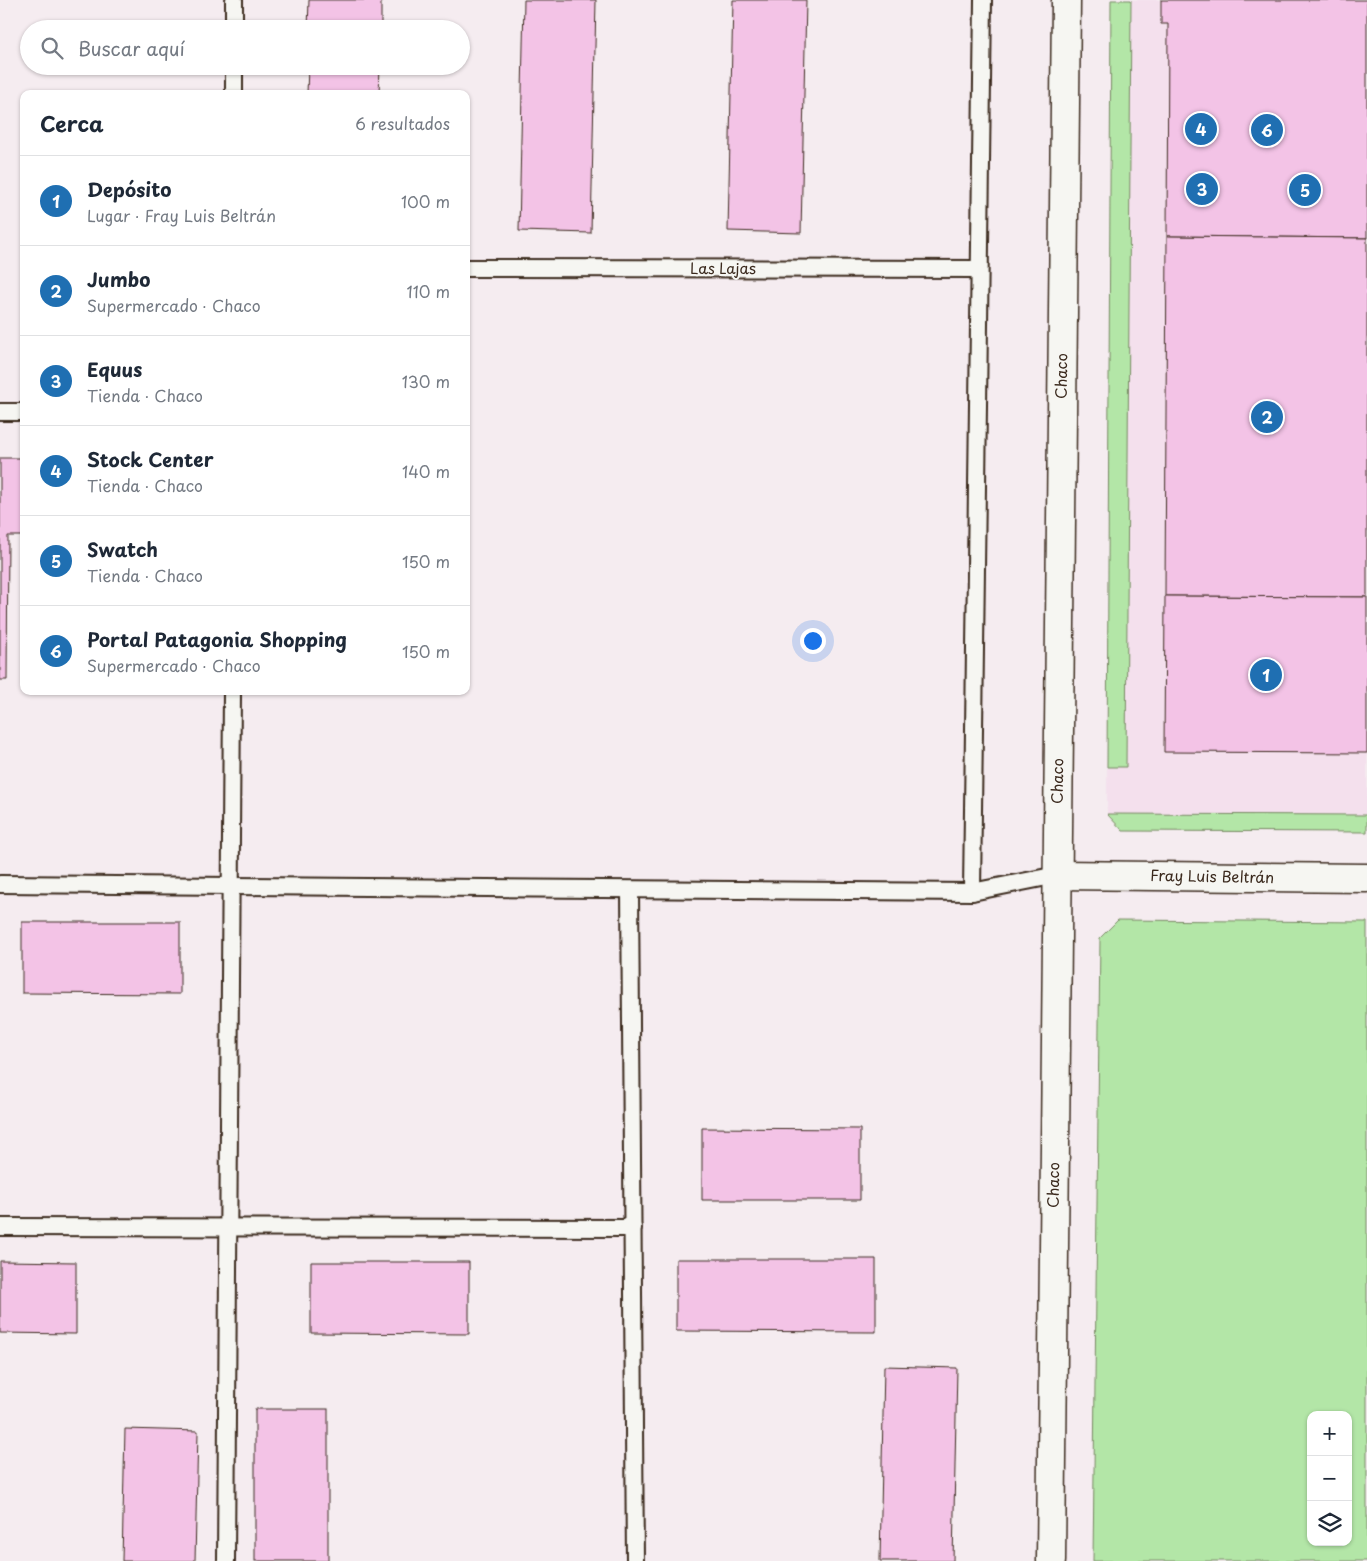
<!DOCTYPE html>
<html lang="es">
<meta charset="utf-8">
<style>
body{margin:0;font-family:"Playpen Sans",sans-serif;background:#f2f2f3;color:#1f2937}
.controls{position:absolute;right:15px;bottom:15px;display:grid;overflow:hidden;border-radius:10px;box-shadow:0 1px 4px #0004}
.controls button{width:45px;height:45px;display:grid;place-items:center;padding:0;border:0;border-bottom:1px solid #e0e1e3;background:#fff;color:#1f2937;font:25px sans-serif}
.you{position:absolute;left:812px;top:640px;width:18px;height:18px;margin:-12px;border:4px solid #fff;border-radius:50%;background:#1a73e8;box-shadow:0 0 0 8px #1a73e833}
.badge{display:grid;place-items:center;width:32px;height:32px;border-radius:50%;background:#1f6fb2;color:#fff;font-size:16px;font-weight:700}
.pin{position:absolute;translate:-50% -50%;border:2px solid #fff;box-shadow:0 1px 5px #0006}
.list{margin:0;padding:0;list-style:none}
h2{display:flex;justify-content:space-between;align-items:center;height:65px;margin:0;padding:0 20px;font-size:21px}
h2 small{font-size:16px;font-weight:400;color:#747a83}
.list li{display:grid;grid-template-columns:32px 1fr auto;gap:15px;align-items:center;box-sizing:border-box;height:90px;padding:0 20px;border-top:1px solid #e0e1e3}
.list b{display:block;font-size:19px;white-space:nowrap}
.list p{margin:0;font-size:16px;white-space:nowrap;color:#747a83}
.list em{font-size:16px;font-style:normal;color:#747a83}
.icon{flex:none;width:28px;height:28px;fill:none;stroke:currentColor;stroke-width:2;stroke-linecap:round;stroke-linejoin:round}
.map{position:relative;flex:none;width:1367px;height:1561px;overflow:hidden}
.search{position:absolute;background:#fff;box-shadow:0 1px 4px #0004;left:20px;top:20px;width:450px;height:55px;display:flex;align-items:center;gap:12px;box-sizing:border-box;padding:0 18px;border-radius:28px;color:#747a83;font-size:19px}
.panel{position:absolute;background:#fff;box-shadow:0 1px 4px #0004;left:20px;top:90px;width:450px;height:605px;border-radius:10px}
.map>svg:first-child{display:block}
.built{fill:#f4e0ed}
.green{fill:#b3e6a7;stroke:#778862;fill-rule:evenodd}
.building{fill:#f3c3e6;stroke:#3b2a1e}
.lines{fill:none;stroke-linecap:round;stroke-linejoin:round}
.service-casing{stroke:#3b2a1e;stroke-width:20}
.tertiary-casing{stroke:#3b2a1e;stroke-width:31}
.service{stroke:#f6f6f2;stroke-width:16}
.tertiary{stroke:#f6f6f2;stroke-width:28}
.labels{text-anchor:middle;stroke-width:4;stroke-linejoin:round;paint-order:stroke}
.street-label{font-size:15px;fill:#3b2a1e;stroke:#f6f6f2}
</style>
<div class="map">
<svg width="1367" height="1561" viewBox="0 0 1367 1561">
<rect width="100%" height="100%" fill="#f5ecf0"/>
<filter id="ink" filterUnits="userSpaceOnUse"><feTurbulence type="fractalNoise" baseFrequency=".02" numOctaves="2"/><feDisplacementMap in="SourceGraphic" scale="10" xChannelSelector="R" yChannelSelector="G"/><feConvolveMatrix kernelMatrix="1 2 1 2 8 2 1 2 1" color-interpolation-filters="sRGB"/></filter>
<g filter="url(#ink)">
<polygon class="built" points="1111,0 1367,0 1367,832 1123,831 1107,814"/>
<g class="green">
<polygon points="1111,0 1131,0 1126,767 1107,767"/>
<polygon points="1107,814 1367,815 1367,832 1123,831"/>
<path d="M1118,920l249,2v639h-274l7,-623zM1311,1415h37v127h-37z"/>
</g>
<g class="building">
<polygon points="309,0 381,0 381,29 308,29"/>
<polygon points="524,0 596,0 591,233 519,231"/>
<polygon points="733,0 806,0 801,233 728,231"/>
<polygon points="1161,0 1367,0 1367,238 1167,236 1168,24 1161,24"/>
<polygon points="308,66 380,66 379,94 307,94"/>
<polygon points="1167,236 1367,238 1367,597 1165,596"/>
<polygon points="0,458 24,458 24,536 8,536 7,680 0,680"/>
<polygon points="1165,596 1367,597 1367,753 1164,752"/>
<polygon points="22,922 180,922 180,994 22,993"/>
<polygon points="702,1128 860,1129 860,1200 702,1200"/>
<polygon points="676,1259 876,1259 876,1332 676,1331"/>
<polygon points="0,1261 76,1262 76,1334 0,1333"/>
<polygon points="311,1262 469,1262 469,1334 311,1333"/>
<polygon points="884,1366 957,1368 953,1561 880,1561"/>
<rect x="255" y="1409" width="73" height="152"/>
<polygon points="125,1429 198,1431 195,1561 122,1561"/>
</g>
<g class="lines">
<g class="service-casing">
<g id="service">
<polyline points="234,29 234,0"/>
<polyline points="234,94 234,66"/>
<polyline points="466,268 979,269"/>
<polyline points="0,412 24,412"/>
<polyline points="0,884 972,892 1057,875"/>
<polyline points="630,890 635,1561"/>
<polyline points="972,892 983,0"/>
<polyline points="0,1227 633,1228"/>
<polyline points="226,1561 232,691"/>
</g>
</g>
<g class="tertiary-casing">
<g id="tertiary">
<polyline points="1057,875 1367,878"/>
<polyline points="1051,1561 1066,0"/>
</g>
</g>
<use href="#service" class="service"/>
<use href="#tertiary" class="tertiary"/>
</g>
</g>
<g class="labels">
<g class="street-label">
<text x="723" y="274">Las Lajas</text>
<text transform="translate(1062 376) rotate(-89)" y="5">Chaco</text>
<text transform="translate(1058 781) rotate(-89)" y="5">Chaco</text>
<text transform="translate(1212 877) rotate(1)" y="5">Fray Luis Beltrán</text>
<text transform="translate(1054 1185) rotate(-89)" y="5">Chaco</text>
</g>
</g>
</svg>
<div class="controls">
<button>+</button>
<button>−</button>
<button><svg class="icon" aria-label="layers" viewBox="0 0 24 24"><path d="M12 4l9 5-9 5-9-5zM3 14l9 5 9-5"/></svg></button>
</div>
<div class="you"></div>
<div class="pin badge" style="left:1266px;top:675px">1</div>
<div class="pin badge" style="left:1267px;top:417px">2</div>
<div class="pin badge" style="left:1202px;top:189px">3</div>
<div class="pin badge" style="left:1201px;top:129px">4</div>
<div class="pin badge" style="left:1305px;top:190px">5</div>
<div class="pin badge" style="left:1267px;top:130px">6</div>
<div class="search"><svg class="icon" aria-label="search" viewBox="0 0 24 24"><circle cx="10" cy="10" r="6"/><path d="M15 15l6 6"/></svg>Buscar aquí</div>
<section class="panel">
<h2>Cerca<small>6 resultados</small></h2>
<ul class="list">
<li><span class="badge">1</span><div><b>Depósito</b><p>Lugar · Fray Luis Beltrán</p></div><em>100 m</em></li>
<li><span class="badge">2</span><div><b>Jumbo</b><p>Supermercado · Chaco</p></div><em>110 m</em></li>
<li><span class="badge">3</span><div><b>Equus</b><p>Tienda · Chaco</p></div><em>130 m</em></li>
<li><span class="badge">4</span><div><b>Stock Center</b><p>Tienda · Chaco</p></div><em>140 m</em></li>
<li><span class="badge">5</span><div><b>Swatch</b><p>Tienda · Chaco</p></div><em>150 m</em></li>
<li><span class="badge">6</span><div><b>Portal Patagonia Shopping</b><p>Supermercado · Chaco</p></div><em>150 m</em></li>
</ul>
</section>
</div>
